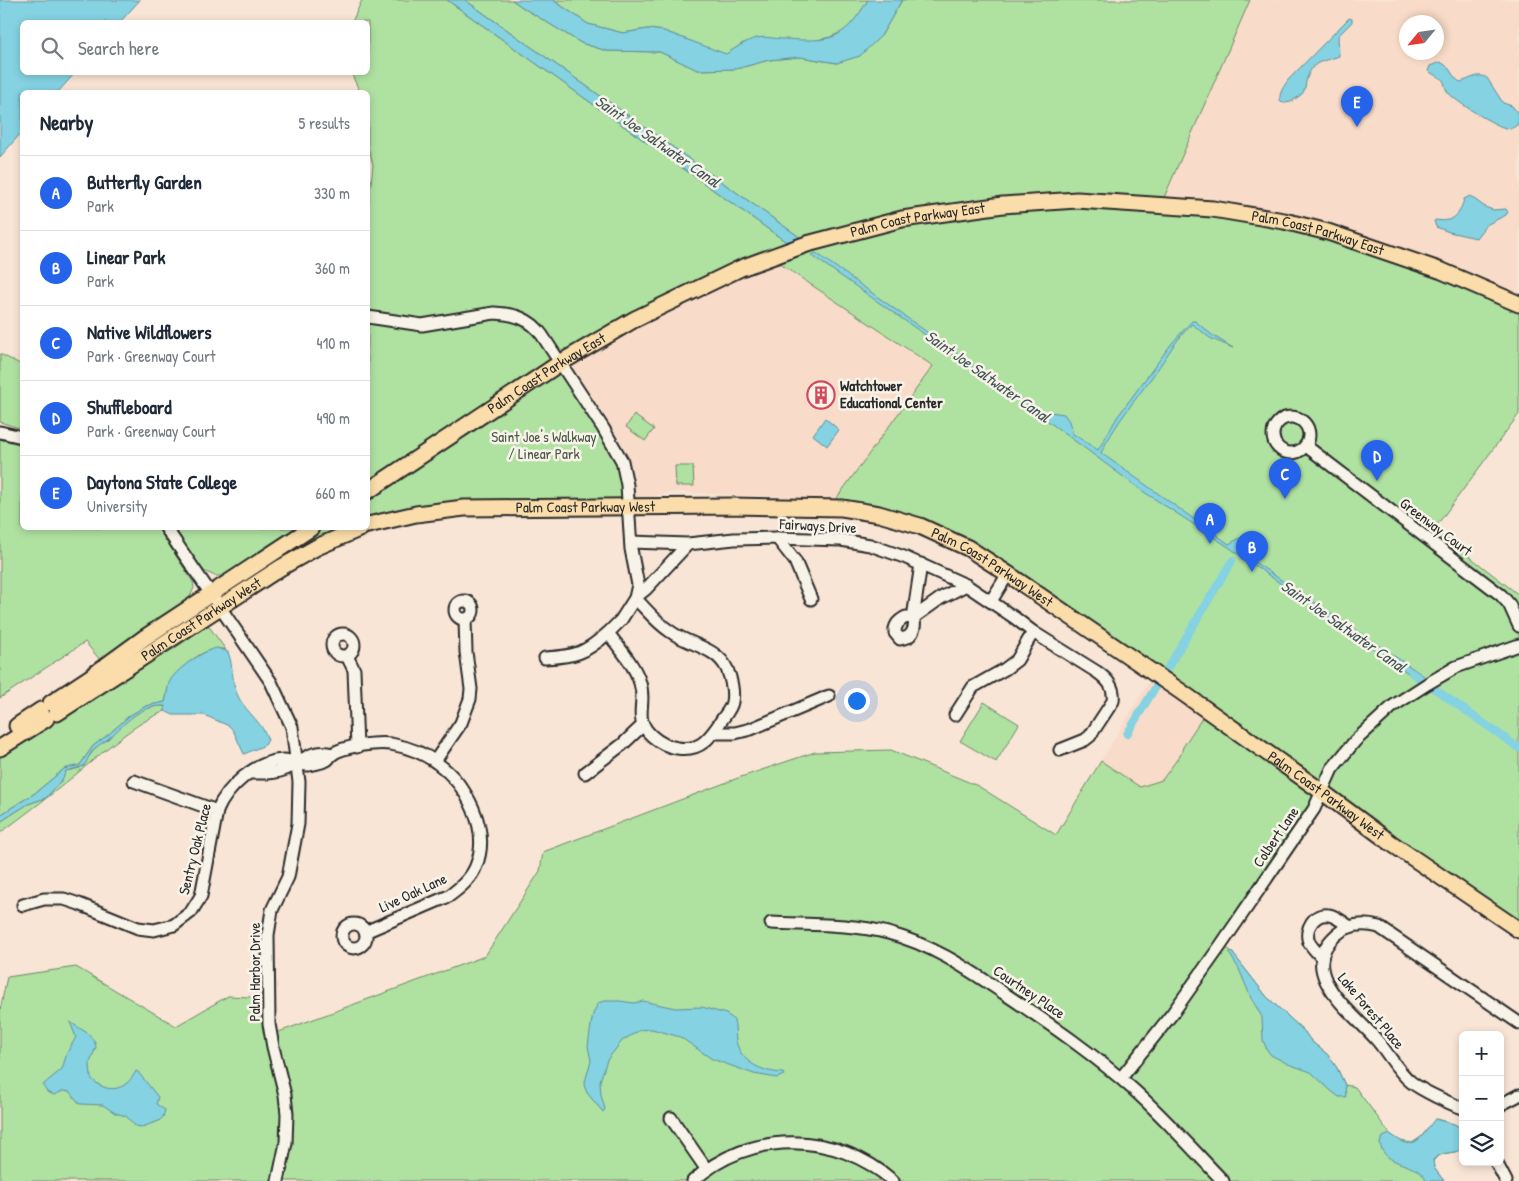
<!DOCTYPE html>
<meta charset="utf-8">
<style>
body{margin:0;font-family:"Patrick Hand",sans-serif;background:#f2f2f3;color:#1f2937}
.controls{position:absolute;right:15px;bottom:15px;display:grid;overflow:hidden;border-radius:8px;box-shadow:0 2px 8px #0003}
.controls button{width:45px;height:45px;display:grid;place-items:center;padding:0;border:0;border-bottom:1px solid #e0e1e3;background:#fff;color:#1f2937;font:25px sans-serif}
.compass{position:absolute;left:1399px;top:15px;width:45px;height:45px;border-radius:50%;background:#fff;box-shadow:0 2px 8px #0003;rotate:241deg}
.you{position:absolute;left:856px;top:700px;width:18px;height:18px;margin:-12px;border:4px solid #fff;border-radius:50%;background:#1a73e8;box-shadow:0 0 0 8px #1a73e833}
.badge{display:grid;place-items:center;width:32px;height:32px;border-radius:50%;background:#2563eb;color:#fff;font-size:16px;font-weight:700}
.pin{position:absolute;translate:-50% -41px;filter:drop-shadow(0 1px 2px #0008)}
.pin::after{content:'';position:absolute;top:26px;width:18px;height:15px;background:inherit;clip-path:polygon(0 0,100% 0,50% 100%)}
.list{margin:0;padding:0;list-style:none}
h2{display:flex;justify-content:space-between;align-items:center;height:65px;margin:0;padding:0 20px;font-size:21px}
h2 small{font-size:16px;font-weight:400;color:#747a83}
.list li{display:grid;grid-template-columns:32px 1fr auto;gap:15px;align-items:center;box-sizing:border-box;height:75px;padding:0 20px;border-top:1px solid #e0e1e3}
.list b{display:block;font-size:19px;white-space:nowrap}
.list p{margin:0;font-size:16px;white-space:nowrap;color:#747a83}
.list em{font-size:16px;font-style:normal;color:#747a83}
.icon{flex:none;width:28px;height:28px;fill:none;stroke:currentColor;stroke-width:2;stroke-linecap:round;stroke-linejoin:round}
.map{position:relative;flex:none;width:1519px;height:1181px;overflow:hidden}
.search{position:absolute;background:#fff;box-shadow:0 2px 8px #0003;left:20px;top:20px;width:350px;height:55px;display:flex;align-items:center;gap:12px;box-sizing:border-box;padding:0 18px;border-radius:8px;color:#747a83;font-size:19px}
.panel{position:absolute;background:#fff;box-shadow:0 2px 8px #0003;left:20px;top:90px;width:350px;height:440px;border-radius:8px}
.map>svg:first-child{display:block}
.built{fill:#f8dbc8;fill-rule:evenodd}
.green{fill:#afe1a1;stroke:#6d8666}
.water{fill:#84d2e2;stroke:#608f99}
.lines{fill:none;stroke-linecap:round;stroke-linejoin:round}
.canal{stroke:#84d2e2;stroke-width:8}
.minor-casing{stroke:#2b2b2b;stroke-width:15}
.major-casing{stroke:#2b2b2b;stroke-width:19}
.minor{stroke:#f7f3e8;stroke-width:11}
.major{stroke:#faddab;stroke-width:15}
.labels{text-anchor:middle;stroke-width:5;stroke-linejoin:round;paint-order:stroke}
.street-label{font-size:15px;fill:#2b2b2b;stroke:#f7f3e8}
.poi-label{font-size:15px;font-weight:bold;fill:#2b2b2b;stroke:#f7f3e8;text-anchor:start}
.park-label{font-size:15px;fill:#4c5848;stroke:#f7f3e8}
.water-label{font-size:16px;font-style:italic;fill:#415559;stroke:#f7f3e8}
</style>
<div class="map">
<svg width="1519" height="1181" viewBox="0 0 1519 1181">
<rect width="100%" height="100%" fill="#f8e5d5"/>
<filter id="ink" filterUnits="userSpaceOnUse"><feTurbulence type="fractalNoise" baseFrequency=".02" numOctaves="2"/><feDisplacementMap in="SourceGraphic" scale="10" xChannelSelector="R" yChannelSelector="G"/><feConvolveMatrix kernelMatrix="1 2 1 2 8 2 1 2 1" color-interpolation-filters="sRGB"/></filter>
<g filter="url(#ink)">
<g class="built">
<path d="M1250,0h269v298l-357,-96zM1406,22h30v30h-30z"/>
<polygon points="774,260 933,366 836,499 675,492 625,502 559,370 637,323"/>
<polygon points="1152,677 1204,715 1183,747 1181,754 1162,780 1140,787 1101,761"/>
</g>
<g class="green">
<polygon points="362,0 447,0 789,244 759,252 712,275 368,485 368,210 373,165 368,146 368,92 360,92 351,73 368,72 368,22 352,22"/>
<polygon points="465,0 512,0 525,9 581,43 607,51 660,52 698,70 736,69 769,60 800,57 837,63 881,36 902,0 1250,0 1162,202 1078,196 805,241"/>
<polygon points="553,0 868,0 855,21 844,31 830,37 813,41 743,43 726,55 664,31 648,29 623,33 588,24"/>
<polygon points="1059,208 1194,212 1271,225 1325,238 1415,267 1484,294 1519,312 1519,414 1434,529 1519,595 1519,925 918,519 894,510 836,499 933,366 774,260 879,230 999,212"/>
<polygon points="0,354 22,365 22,429 0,422"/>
<polygon points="559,370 619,462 625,502 564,500 469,502 368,522 368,496"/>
<polygon points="634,415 654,429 645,441 626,427"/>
<polygon points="0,439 22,445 22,528 158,528 193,582 194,588 188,601 101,661 85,642 0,698"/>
<polygon points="675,466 693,466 694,486 676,486"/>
<polygon points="173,528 303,528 226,576 215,576 204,571"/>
<polygon points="322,528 347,528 284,560 281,555"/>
<path d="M208,625l18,25c-19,-7 -47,18 -56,33 -3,5 -3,13 -5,19l-19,4 -17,10 -20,18 -16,12 -13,19 -16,4 -29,24 -35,22v-60l149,-93 23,-12z"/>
<polygon points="984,702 1019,724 996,762 960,741"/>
<path d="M158,706h7v5c-32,13 -59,39 -85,60 -26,22 -53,42 -80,62v-11l28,-18 18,-6 15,-17 5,-10 14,-3 18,-23 9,-5 14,-15 20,-15z"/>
<path d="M1204,715l112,79 -97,149 12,8 36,46 37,34 7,10 17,14 9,13 8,17 10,2 35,47 10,7 12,2 9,-6 15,-18 18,5 9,5v20c-11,6 -21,1 -30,12l1,7 10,13h-1444v-171l7,-33 69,-10 100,59 52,-30 45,2 3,35 209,-77 55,-85 3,-19 195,-74 77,-26 76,-2 87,36 78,49 45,-74 39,26 22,-7 19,-26 2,-7z"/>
</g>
<g class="water">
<polygon points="0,0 140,0 120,22 22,22 22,72 75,73 58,92 22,92 22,132 0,157"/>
<polygon points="447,0 465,0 805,241 789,244"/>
<path d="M512,0h41l35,24 35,9 25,-4 16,2 62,23c10,-6 19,-13 31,-16 8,-2 19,1 27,1 47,3 59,2 84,-39h34l-21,36 -21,20 -23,7 -37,-6 -31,3 -33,9 -39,1 -37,-18 -53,-1 -26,-8 -56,-34z"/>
<path d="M1349,18l3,1v3l-14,14 1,20c-15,6 -25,3 -32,22 -2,6 -1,11 -5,16l-11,8 -8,1 -3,-3c-1,-8 4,-13 8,-20z"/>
<path d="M1440,62c12,5 11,15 20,20 10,-2 18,-10 27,-4l16,25 9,3 5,6 2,8 -2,5c-4,3 -6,4 -11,3 -9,-1 -54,-28 -59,-37 -2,-3 -2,-7 -4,-11l-15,-9 2,-5z"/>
<path d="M1470,196l15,11 8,3 13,-1 2,3 -2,3 -20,10 -10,13 -27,-6 -13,-5 -2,-6 2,-1c17,3 24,-5 28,-21z"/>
<path d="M816,253l226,161 8,-2 14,2 5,7 4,13 25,16 20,-34 54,-73 20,-22h3l17,14 21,13 -23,-10 -18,-14c-15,14 -25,32 -37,49 -19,26 -40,51 -54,80l128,91 11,-6 9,7 -2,12 177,119 -6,4 -191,-134 -83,-54 -103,-76 -230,-161z"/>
<polygon points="825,418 839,430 827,446 813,435"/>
<path d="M217,648l11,4c6,15 3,32 11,46 8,15 24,25 29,42l-3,5 -21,9 -11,-24 -4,-4 -25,-11h-31l-8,-4v-5c-26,-1 -39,17 -56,32 -6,5 -13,8 -18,15 -3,4 -4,9 -7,13l-18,5 -3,7 -17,20 -18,6 -28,18v-7l35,-22 29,-24 16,-4 13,-19 16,-12 20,-18 17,-10 19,-4c2,-6 2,-13 4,-19 5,-13 35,-33 48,-35z"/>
<polygon points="1231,951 1267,997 1304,1031 1311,1041 1328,1055 1337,1068 1345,1085 1346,1097 1339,1097 1330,1090 1311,1072 1288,1064 1271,1055 1267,1050 1263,1040 1262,1017 1251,998 1239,969 1229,953"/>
<path d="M604,1001h16l14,2 9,-2 32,7 27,-1 24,7 6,4 2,3c2,7 1,13 2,20 5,22 27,31 47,32l1,2 -7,3 -23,-4 -42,-15 -32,-22 -28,-8 -12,1 -18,11 -15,19 -7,21 1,14 4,14 -2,3 -16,-19 -3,-8 7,-24 -3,-15 3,-21 2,-11 5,-11z"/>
<path d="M70,1022l19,12 6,9 1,4 -6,16 1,15c16,17 35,13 45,-7l2,1 20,25 -2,7 9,6 -2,7 -4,4 -17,6 -7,-1 -9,-10 -11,-3 -12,-8 -23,-1 -10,-12 -7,-1 -9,4 -7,-3 -4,-6 1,-2 18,-15 5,-16 9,-16z"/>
<path d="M1435,1119l19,5 9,5v20c-11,6 -21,1 -30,11l1,8 10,13h-18c-6,-20 -43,-13 -46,-38l3,-6 7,-3c4,2 7,5 11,7 17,9 25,-12 34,-22z"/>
</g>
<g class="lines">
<g class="canal">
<polyline points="1167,669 1232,561"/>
<polyline points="1412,673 1519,748"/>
<polyline points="1127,734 1155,688"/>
</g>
<g class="minor-casing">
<g id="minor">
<path d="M368,317l54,8 72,-12c20,1 36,5 48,22l61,93 19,33 5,24 4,64 7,36 -3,13c12,12 22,25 36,34 18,13 46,15 56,37 4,9 7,23 5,33 -1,7 -7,13 -11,19 -5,8 -10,15 -17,21 -15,12 -39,6 -52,-6 -20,-18 -5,-31 -12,-53 -5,-18 -21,-35 -32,-50l13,-13 14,-22 11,-9 42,-45"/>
<circle cx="1291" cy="435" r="18"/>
<polyline points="0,432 22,437"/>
<polyline points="1306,446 1501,595 1509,604 1519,626"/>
<polyline points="166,528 271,682 292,727 299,782 298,824 288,877 272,910 268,935 269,1024 273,1047 285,1095 287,1114 286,1143 278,1181"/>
<polyline points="777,538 795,561 811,599"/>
<path d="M631,542l57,2 46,-5 43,-1 64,2 29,5 34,12 62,28 49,33 18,14 64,40c10,7 18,15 16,29l-23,35 -5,4 -25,10"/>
<polyline points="921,564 913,618 941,598 966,585"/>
<circle cx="464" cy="610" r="9"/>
<polyline points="991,601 1008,574"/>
<path d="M906,617l7,1c3,7 1,14 -5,19l-8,2 -5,-6c-1,-8 5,-13 11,-16z"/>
<circle cx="343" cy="645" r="11"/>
<polyline points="347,656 354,670 357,747"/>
<path d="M545,658c31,-2 39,-4 63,-25"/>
<polyline points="955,715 973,687 1005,669 1017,660 1033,632"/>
<polyline points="713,733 735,733 751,729 829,696"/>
<polyline points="435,761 461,723 470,699 471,689 466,652 465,620"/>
<path d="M250,773c11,0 25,1 36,-4 17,-7 24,-21 47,-15"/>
<polyline points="585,773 623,744 643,725"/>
<polyline points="134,781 217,811"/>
<path d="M23,905l21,-6h20l15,5 59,24 16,2 20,-5 17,-13 10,-16 16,-85c10,-24 39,-50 66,-51 8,-1 17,6 26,5 5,-1 14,-3 18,-5 2,-1 3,-4 5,-6 12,-8 46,-12 59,-10 16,3 33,9 46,19 29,21 54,66 39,103 -5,13 -16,22 -27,30l-84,36"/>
<path d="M771,923c38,2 79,0 117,10 45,12 78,35 117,61 45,30 90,61 130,97 31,28 59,60 88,90"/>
<circle cx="354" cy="936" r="12"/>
<path d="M1322,958c-4,-5 -10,-10 -13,-16 -5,-12 5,-30 20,-27 7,1 15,8 21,12"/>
<polyline points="1121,1078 1172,1014 1221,945 1314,809 1332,769 1355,741 1393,706 1427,684 1456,667 1519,645"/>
<polyline points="1500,1105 1519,1095"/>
<path d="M1463,1108c-13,-4 -42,-18 -52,-26 -14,-11 -23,-30 -36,-44 -23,-26 -80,-66 -39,-103 12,-11 28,-12 43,-8l140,96"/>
<polyline points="671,1118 707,1170"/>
<polyline points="1496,1162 1506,1181"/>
<path d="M693,1181c57,-52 143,-50 200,0"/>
</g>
</g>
<g class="major-casing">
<g id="major">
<path id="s1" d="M368,491l192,-128 75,-44 106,-51 66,-24 95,-25 101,-14 74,-5 136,9 71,12 44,11 114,39 77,33"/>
<path id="s2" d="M368,525l48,-11 48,-6 269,-2 109,2 37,6 41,12 48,22 40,26 172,117 141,100 70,52 128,87"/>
<polyline points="51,703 89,678 144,638 311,528"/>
<path id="s3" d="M57,713l223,-145 37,-21 44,-19"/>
<polyline points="17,726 41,710"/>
<polyline points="0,748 46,719"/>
</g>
</g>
<use href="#minor" class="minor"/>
<use href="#major" class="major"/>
</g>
</g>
<defs>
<g id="building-ring" transform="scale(1.4375)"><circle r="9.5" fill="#f7f3e8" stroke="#d1495b" stroke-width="1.5"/><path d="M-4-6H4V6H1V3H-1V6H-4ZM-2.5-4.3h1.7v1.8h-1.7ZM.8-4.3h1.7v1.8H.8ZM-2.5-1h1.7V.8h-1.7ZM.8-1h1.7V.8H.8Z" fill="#d1495b"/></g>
</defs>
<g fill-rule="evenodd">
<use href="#building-ring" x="821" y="395"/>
</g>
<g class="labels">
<g class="street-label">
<text dy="5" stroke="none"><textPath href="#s1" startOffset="619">Palm Coast Parkway East</textPath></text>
<text dy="5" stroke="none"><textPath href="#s1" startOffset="1024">Palm Coast Parkway East</textPath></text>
<text dy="5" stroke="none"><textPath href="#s1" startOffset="214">Palm Coast Parkway East</textPath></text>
<text dy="5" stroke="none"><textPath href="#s2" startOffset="219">Palm Coast Parkway West</textPath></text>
<text transform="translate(818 526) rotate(3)" y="5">Fairways Drive</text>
<text transform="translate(1436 527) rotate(37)" y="5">Greenway Court</text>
<text dy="5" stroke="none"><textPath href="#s2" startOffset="639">Palm Coast Parkway West</textPath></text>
<text dy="5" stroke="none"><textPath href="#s3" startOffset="172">Palm Coast Parkway West</textPath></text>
<text dy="5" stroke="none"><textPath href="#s2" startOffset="1044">Palm Coast Parkway West</textPath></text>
<text transform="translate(1276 837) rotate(-56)" y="5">Colbert Lane</text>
<text transform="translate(195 849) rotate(-76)" y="5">Sentry Oak Place</text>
<text transform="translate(413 893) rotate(-25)" y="5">Live Oak Lane</text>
<text transform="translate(255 972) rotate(-90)" y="5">Palm Harbor Drive</text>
<text transform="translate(1029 992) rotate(34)" y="5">Courtney Place</text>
<text transform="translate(1371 1011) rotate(50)" y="5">Lake Forest Place</text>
</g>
<g class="poi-label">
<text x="840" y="391">Watchtower<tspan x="840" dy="17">Educational Center</tspan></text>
</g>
<g class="park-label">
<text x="544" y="442">Saint Joe's Walkway<tspan x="544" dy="17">/ Linear Park</tspan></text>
</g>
<g class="water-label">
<text transform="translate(658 141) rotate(35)" y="6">Saint Joe Saltwater Canal</text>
<text transform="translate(988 376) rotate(35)" y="6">Saint Joe Saltwater Canal</text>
<text transform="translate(1344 626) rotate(35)" y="6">Saint Joe Saltwater Canal</text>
</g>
</g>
</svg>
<div class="controls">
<button>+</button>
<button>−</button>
<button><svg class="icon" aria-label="layers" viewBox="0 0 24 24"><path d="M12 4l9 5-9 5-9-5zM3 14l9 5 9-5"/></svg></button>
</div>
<svg class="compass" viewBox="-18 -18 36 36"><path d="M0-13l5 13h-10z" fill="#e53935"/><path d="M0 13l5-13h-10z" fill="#747a83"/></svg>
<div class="you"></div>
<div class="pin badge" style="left:1210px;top:544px">A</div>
<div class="pin badge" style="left:1252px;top:572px">B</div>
<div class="pin badge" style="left:1285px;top:499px">C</div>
<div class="pin badge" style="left:1377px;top:481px">D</div>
<div class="pin badge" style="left:1357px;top:127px">E</div>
<div class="search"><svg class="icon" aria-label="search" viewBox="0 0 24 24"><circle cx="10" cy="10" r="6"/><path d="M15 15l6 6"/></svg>Search here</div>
<section class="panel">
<h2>Nearby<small>5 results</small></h2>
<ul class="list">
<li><span class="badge">A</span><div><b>Butterfly Garden</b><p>Park</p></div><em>330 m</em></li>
<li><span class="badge">B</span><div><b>Linear Park</b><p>Park</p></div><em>360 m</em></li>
<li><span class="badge">C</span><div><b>Native Wildflowers</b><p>Park · Greenway Court</p></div><em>410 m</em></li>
<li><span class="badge">D</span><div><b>Shuffleboard</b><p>Park · Greenway Court</p></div><em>490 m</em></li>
<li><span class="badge">E</span><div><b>Daytona State College</b><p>University</p></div><em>660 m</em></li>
</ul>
</section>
</div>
